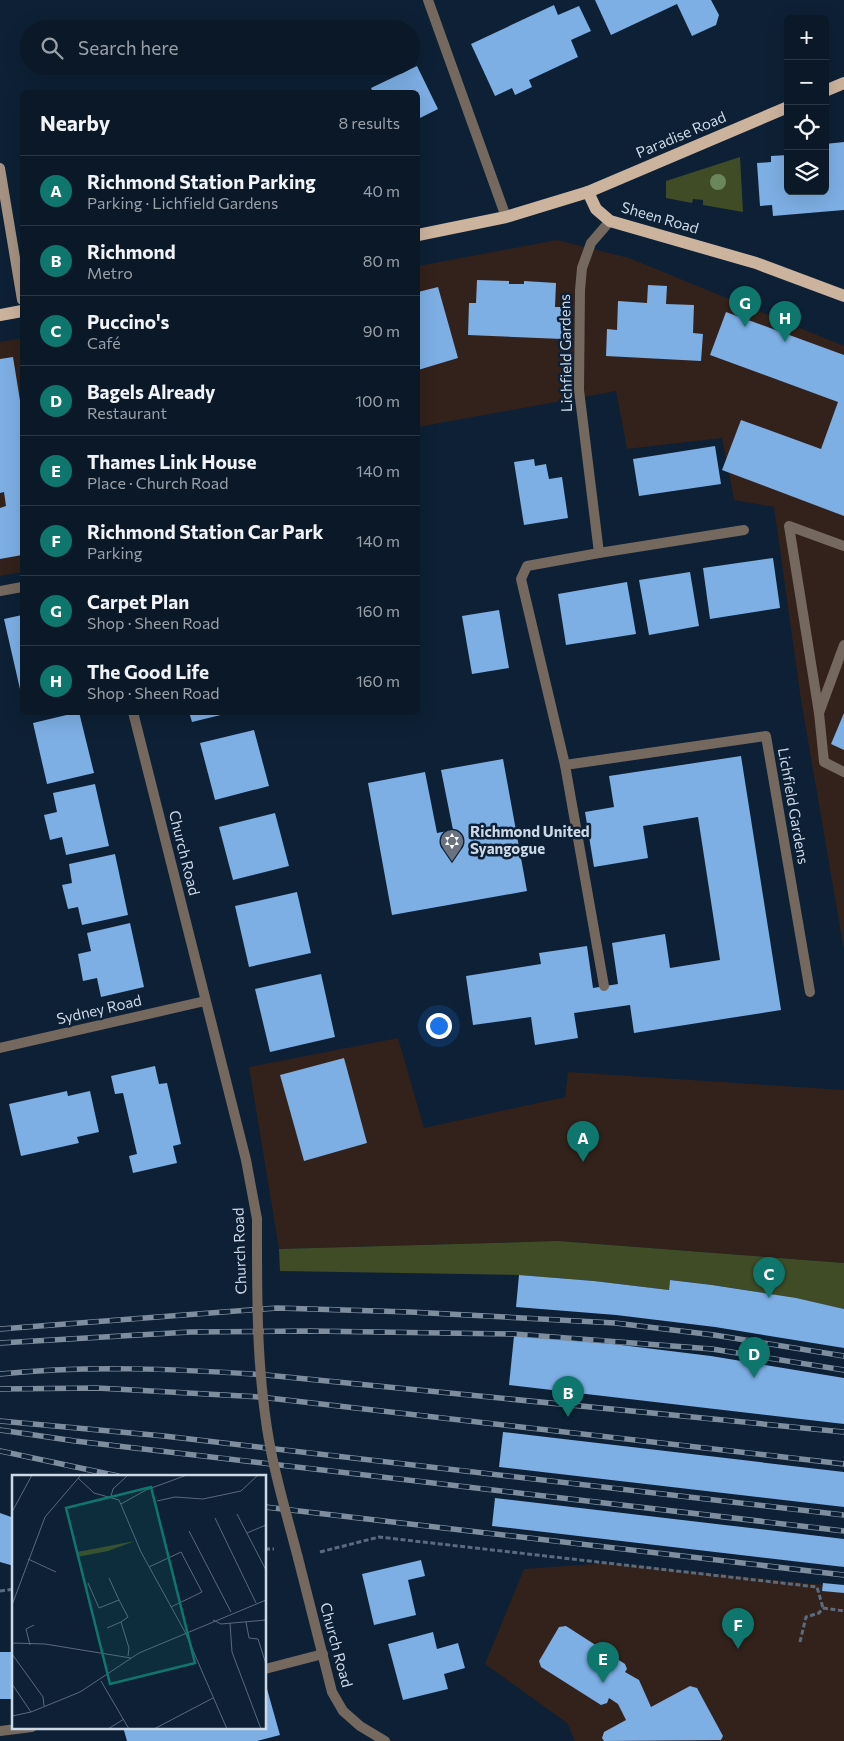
<!DOCTYPE html>
<meta charset="utf-8">
<style>
body{margin:0;font-family:Commissioner,sans-serif;background:#132130;color:#f1f3f6}
.controls{position:absolute;right:15px;top:15px;display:grid;overflow:hidden;border-radius:8px;box-shadow:0 5px 20px #0002}
.controls button{width:45px;height:45px;display:grid;place-items:center;padding:0;border:0;border-bottom:1px solid #2a3745;background:#0a1828;color:#f1f3f6;font:25px sans-serif}
.you{position:absolute;left:438px;top:1025px;width:18px;height:18px;margin:-12px;border:4px solid #fff;border-radius:50%;background:#1a73e8;box-shadow:0 0 0 8px #1a73e833}
.badge{display:grid;place-items:center;width:32px;height:32px;border-radius:50%;background:#0f766e;color:#fff;font-size:16px;font-weight:700}
.pin{position:absolute;translate:-50% -41px;filter:drop-shadow(0 1px 2px #0008)}
.pin::after{content:'';position:absolute;top:26px;width:18px;height:15px;background:inherit;clip-path:polygon(0 0,100% 0,50% 100%)}
.list{margin:0;padding:0;list-style:none}
h2{display:flex;justify-content:space-between;align-items:center;height:65px;margin:0;padding:0 20px;font-size:21px}
h2 small{font-size:16px;font-weight:400;color:#99a0a8}
.list li{display:grid;grid-template-columns:32px 1fr auto;gap:15px;align-items:center;box-sizing:border-box;height:70px;padding:0 20px;border-top:1px solid #2a3745}
.list b{display:block;font-size:19px;white-space:nowrap}
.list p{margin:0;font-size:16px;white-space:nowrap;color:#99a0a8}
.list em{font-size:16px;font-style:normal;color:#99a0a8}
.icon{flex:none;width:28px;height:28px;fill:none;stroke:currentColor;stroke-width:2;stroke-linecap:round;stroke-linejoin:round}
.map{position:relative;flex:none;width:844px;height:1741px;overflow:hidden}
.search{position:absolute;background:#0a1828;box-shadow:0 5px 20px #0002;left:20px;top:20px;width:400px;height:55px;display:flex;align-items:center;gap:12px;box-sizing:border-box;padding:0 18px;border-radius:28px;color:#99a0a8;font-size:19px}
.panel{position:absolute;background:#0a1828;box-shadow:0 5px 20px #0002;left:20px;top:90px;width:400px;height:625px;border-radius:8px}
.map>svg:first-child{display:block}
.commercial{fill:#33211b}
.green{fill:#3f4c26}
.building{fill:#7daee4}
.lines{fill:none;stroke-linecap:round;stroke-linejoin:round}
.path{stroke:#5a6b7d;stroke-width:3;stroke-dasharray:5 2.5;stroke-linecap:butt}
.service{stroke:#74685f;stroke-width:10}
.minor{stroke:#74685f;stroke-width:10}
.tertiary{stroke:#74685f;stroke-width:10}
.secondary{stroke:#a59283;stroke-width:10}
.primary{stroke:#ccb39e;stroke-width:12}
.rail-casing{stroke:#7f8e9f;stroke-width:5.5}
.rail{stroke:#0d2035;stroke-width:4;stroke-dasharray:11;stroke-linecap:butt}
.tertiary-bridge{stroke:#74685f;stroke-width:10}
.tree{fill:#6b865c}
.labels{text-anchor:middle;stroke-width:5;stroke-linejoin:round;paint-order:stroke}
.street-label{font-size:15px;fill:#cdd9e7;stroke:#0d2035}
.poi-label{font-size:15px;font-weight:bold;fill:#cdd9e7;stroke:#0d2035;text-anchor:start}
.inset-road{fill:none;stroke:#5a6a7c;stroke-width:1}
.view{fill:#0f766e;fill-opacity:0.15;stroke:#0f766e;stroke-width:2.5}
.inset-edge{fill:none;stroke:#cdd9e7;stroke-width:2.5}
</style>
<div class="map">
<svg width="844" height="1741" viewBox="0 0 844 1741">
<rect width="100%" height="100%" fill="#0d2035"/>
<g class="commercial">
<polygon points="557,240 629,258 844,346 844,950 801,700 774,507 734,500 722,438 627,449 616,391 418,427 418,266"/>
<polygon points="22,338 22,572 0,576 0,342"/>
<polygon points="398,1038 424,1128 565,1097 568,1072 844,1090 844,1263 558,1241 279,1249 249,1067"/>
<polygon points="608,1563 844,1587 844,1741 575,1741 567,1723 485,1664 524,1569"/>
</g>
<g class="green">
<polygon points="740,157 743,212 703,205 703,200 693,199 692,203 666,198 666,181"/>
<path d="M558,1241l286,22v46c-58,-13 -115,-23 -174,-29l-1,10 -75,-9 -75,-6 -239,-4 -1,-22z"/>
</g>
<g class="building">
<polygon points="595,0 711,0 719,15 716,25 692,36 677,4 611,35"/>
<polygon points="554,5 558,15 579,6 591,31 571,40 578,57 529,80 532,87 515,95 512,88 495,96 471,44"/>
<polygon points="417,66 438,109 418,119 418,92 373,92 371,88"/>
<polygon points="844,142 844,210 773,216 772,205 760,206 757,163 771,162 771,156 788,155 788,191 825,191 825,144"/>
<polygon points="477,280 509,281 509,284 524,284 524,281 556,283 555,307 563,307 562,339 468,335 469,303 476,303"/>
<polygon points="648,285 667,286 666,304 694,305 693,333 703,334 701,361 606,356 607,329 617,330 618,301 647,303"/>
<polygon points="438,287 458,358 418,370 418,292"/>
<polygon points="726,312 844,355 844,516 722,470 741,420 821,449 838,402 710,355"/>
<polygon points="13,357 22,413 22,555 0,559 0,508 6,506 4,492 0,493 0,359"/>
<polygon points="715,446 721,484 639,496 633,459"/>
<polygon points="534,459 535,466 546,464 549,479 562,477 568,518 524,525 514,462"/>
<polygon points="773,558 780,608 710,619 703,568"/>
<polygon points="690,572 699,626 649,635 639,580"/>
<polygon points="627,582 636,634 566,645 558,594"/>
<polygon points="499,610 509,668 472,674 462,616"/>
<polygon points="22,615 22,698 4,619"/>
<polygon points="79,712 94,773 47,784 33,723"/>
<polygon points="189,712 229,712 229,713 192,722"/>
<polygon points="844,713 844,750 831,744"/>
<polygon points="254,730 269,786 215,800 200,743"/>
<polygon points="741,756 781,1010 634,1033 630,1005 574,1013 578,1038 535,1045 531,1017 473,1025 466,976 541,964 539,953 587,946 593,988 618,984 612,943 665,934 670,968 720,960 698,817 643,826 648,858 594,867 585,812 614,807 609,776"/>
<polygon points="503,759 527,891 392,915 368,783 425,772 437,833 453,830 441,770"/>
<polygon points="95,784 109,846 66,855 62,837 50,840 44,815 57,812 53,793"/>
<polygon points="275,813 289,866 233,880 219,827"/>
<polygon points="115,854 128,915 82,925 78,907 68,909 62,885 72,883 69,864"/>
<polygon points="297,892 311,953 249,967 235,906"/>
<polygon points="130,923 144,987 101,997 97,978 83,981 78,954 91,951 87,933"/>
<polygon points="321,974 335,1037 270,1052 255,989"/>
<polygon points="344,1058 367,1143 304,1161 280,1075"/>
<polygon points="155,1066 159,1084 167,1083 181,1144 173,1146 177,1163 133,1173 129,1156 137,1154 123,1093 115,1094 111,1076"/>
<polygon points="67,1091 68,1096 90,1091 99,1132 77,1137 79,1143 21,1156 9,1104"/>
<polygon points="519,1275 594,1281 669,1290 670,1280 712,1285 796,1298 844,1309 844,1348 715,1327 616,1315 516,1307"/>
<polygon points="514,1336 613,1344 711,1356 844,1378 844,1424 509,1385"/>
<polygon points="503,1432 844,1472 844,1507 499,1467"/>
<polygon points="495,1498 844,1539 844,1567 492,1526"/>
<polygon points="0,1513 14,1518 14,1566 0,1562"/>
<polygon points="421,1560 425,1576 408,1580 416,1615 374,1625 362,1574"/>
<polygon points="823,1583 844,1585 844,1593 822,1591"/>
<polygon points="566,1626 625,1664 627,1669 625,1672 639,1680 651,1707 690,1686 697,1688 723,1736 721,1740 604,1741 602,1738 604,1732 626,1720 618,1704 609,1698 607,1703 601,1705 541,1667 539,1661 559,1627"/>
<polygon points="433,1632 437,1649 458,1643 465,1668 444,1674 448,1689 403,1700 388,1644"/>
<rect x="0" y="1652" width="14" height="47"/>
<polygon points="265,1689 267,1689 280,1735 257,1741 127,1741 123,1727 265,1727"/>
</g>
<g class="lines">
<g class="path">
<polyline points="265,1549 274,1549"/>
<polyline points="320,1552 379,1537 817,1587 823,1608"/>
<polyline points="0,1591 14,1589"/>
<polyline points="823,1608 844,1611"/>
<polyline points="800,1642 806,1617 819,1613 823,1608"/>
</g>
<g class="service">
<polyline points="428,0 506,217"/>
<polyline points="844,645 819,713 824,762 844,772"/>
<polyline points="819,713 789,526 844,546"/>
</g>
<g class="minor">
<polyline points="599,553 744,530"/>
<polyline points="0,591 22,587"/>
<polyline points="565,765 521,579 527,566 599,553 579,390 580,290 582,268 591,243 610,221"/>
<polyline points="604,986 565,765 766,736 810,992"/>
<polyline points="0,1048 205,1001"/>
<polyline points="265,1669 323,1654"/>
<polyline points="0,1731 32,1727"/>
</g>
<g class="tertiary">
<polyline points="133,712 246,1160 257,1219"/>
<polyline points="298,1558 332,1692 343,1711 360,1726 385,1741"/>
</g>
<polyline class="secondary" points="0,168 22,300"/>
<g class="primary">
<polyline points="825,91 844,83"/>
<polyline points="588,192 596,209 610,221 756,263 844,296"/>
<polyline points="418,235 506,217 588,192 788,107"/>
<polyline points="0,315 22,311"/>
</g>
<g class="rail-casing">
<g id="rail">
<polyline points="0,1329 277,1308 410,1312 615,1323 714,1335 844,1356"/>
<polyline points="0,1343 190,1332 310,1331 514,1334 712,1349 844,1370"/>
<path d="M0,1374c89,-9 177,-5 266,1l578,57"/>
<polyline points="0,1389 97,1388 260,1397 844,1464"/>
<polyline points="0,1421 164,1436 844,1515"/>
<polyline points="0,1430 75,1441 844,1531"/>
<polyline points="0,1451 118,1476"/>
<polyline points="265,1507 844,1575"/>
</g>
</g>
<use href="#rail" class="rail"/>
<path class="tertiary-bridge" d="M257,1219c0,77 -1,156 14,232 7,36 18,72 27,107"/>
</g>
<circle class="tree" cx="718" cy="182" r="8"/>
<defs>
<g id="synagogue-pin" transform="scale(1.25)"><path d="M0 17L-7.5 6A9.5 9.5 0 1 1 7.5 6Z" fill="#6b7280" stroke="#0d2035"/><path d="M0-6.5L5.6 3.2H-5.6ZM0 6.5L5.6-3.2H-5.6Z" fill="#fff"/></g>
</defs>
<g fill-rule="evenodd">
<use href="#synagogue-pin" x="452" y="841"/>
</g>
<g class="labels">
<g class="street-label">
<text transform="translate(681 135) rotate(-23)" y="5">Paradise Road</text>
<text transform="translate(660 218) rotate(16)" y="5">Sheen Road</text>
<text transform="translate(566 353) rotate(-91)" y="5">Lichfield Gardens</text>
<text transform="translate(793 806) rotate(80)" y="5">Lichfield Gardens</text>
<text transform="translate(184 853) rotate(76)" y="5">Church Road</text>
<text transform="translate(99 1010) rotate(-13)" y="5">Sydney Road</text>
<text transform="translate(240 1251) rotate(-92)" y="5">Church Road</text>
<text transform="translate(336 1645) rotate(75)" y="5">Church Road</text>
</g>
<g class="poi-label">
<text x="470" y="837">Richmond United<tspan x="470" dy="17">Syangogue</tspan></text>
</g>
</g>
<g transform="translate(12 1475)">
<rect width="254" height="254" fill="#0d2035"/>
<path d="M123,66l-27,10 -31,6v-5z" fill="#3f4c26"/>
<path class="inset-road" d="M66,3l16,15 25,7 22,52 44,80M99,21l2,-7 15,-14M145,26l18,-4 28,2 38,-8 17,-16M109,29l25,-14 41,-15M0,37l20,-37M225,39l29,56M203,43l41,85M177,56l42,81M235,58l19,-8M16,84l28,13M137,92l32,-15 21,40 -31,15M76,108l11,25 20,-8 -10,-22M107,125l9,17 -7,5 8,26 -1,8M0,130l33,-88 36,-42M201,145l8,4 45,-4M234,147l3,16 9,1 8,25M218,148l2,29 29,77M95,153l14,-6M173,157l42,97M0,168l33,1 86,14M18,170l-4,-16 8,-4M0,179l31,43 1,9M89,206l28,48M0,209l19,28M0,241l19,-4 49,-20 59,-39 127,-53M96,254l16,-10M142,254l59,-31"/>
<path class="view" d="M139,12l44,176 -85,21 -44,-176z"/>
<rect width="254" height="254" class="inset-edge"/>
</g>
</svg>
<div class="controls">
<button>+</button>
<button>−</button>
<button><svg class="icon" aria-label="locate" viewBox="0 0 24 24"><circle cx="12" cy="12" r="6"/><path d="M12 2v4M12 18v4M2 12h4M18 12h4"/></svg></button>
<button><svg class="icon" aria-label="layers" viewBox="0 0 24 24"><path d="M12 4l9 5-9 5-9-5zM3 14l9 5 9-5"/></svg></button>
</div>
<div class="you"></div>
<div class="pin badge" style="left:583px;top:1162px">A</div>
<div class="pin badge" style="left:568px;top:1417px">B</div>
<div class="pin badge" style="left:769px;top:1298px">C</div>
<div class="pin badge" style="left:754px;top:1378px">D</div>
<div class="pin badge" style="left:603px;top:1683px">E</div>
<div class="pin badge" style="left:738px;top:1649px">F</div>
<div class="pin badge" style="left:745px;top:327px">G</div>
<div class="pin badge" style="left:785px;top:342px">H</div>
<div class="search"><svg class="icon" aria-label="search" viewBox="0 0 24 24"><circle cx="10" cy="10" r="6"/><path d="M15 15l6 6"/></svg>Search here</div>
<section class="panel">
<h2>Nearby<small>8 results</small></h2>
<ul class="list">
<li><span class="badge">A</span><div><b>Richmond Station Parking</b><p>Parking · Lichfield Gardens</p></div><em>40 m</em></li>
<li><span class="badge">B</span><div><b>Richmond</b><p>Metro</p></div><em>80 m</em></li>
<li><span class="badge">C</span><div><b>Puccino's</b><p>Café</p></div><em>90 m</em></li>
<li><span class="badge">D</span><div><b>Bagels Already</b><p>Restaurant</p></div><em>100 m</em></li>
<li><span class="badge">E</span><div><b>Thames Link House</b><p>Place · Church Road</p></div><em>140 m</em></li>
<li><span class="badge">F</span><div><b>Richmond Station Car Park</b><p>Parking</p></div><em>140 m</em></li>
<li><span class="badge">G</span><div><b>Carpet Plan</b><p>Shop · Sheen Road</p></div><em>160 m</em></li>
<li><span class="badge">H</span><div><b>The Good Life</b><p>Shop · Sheen Road</p></div><em>160 m</em></li>
</ul>
</section>
</div>
